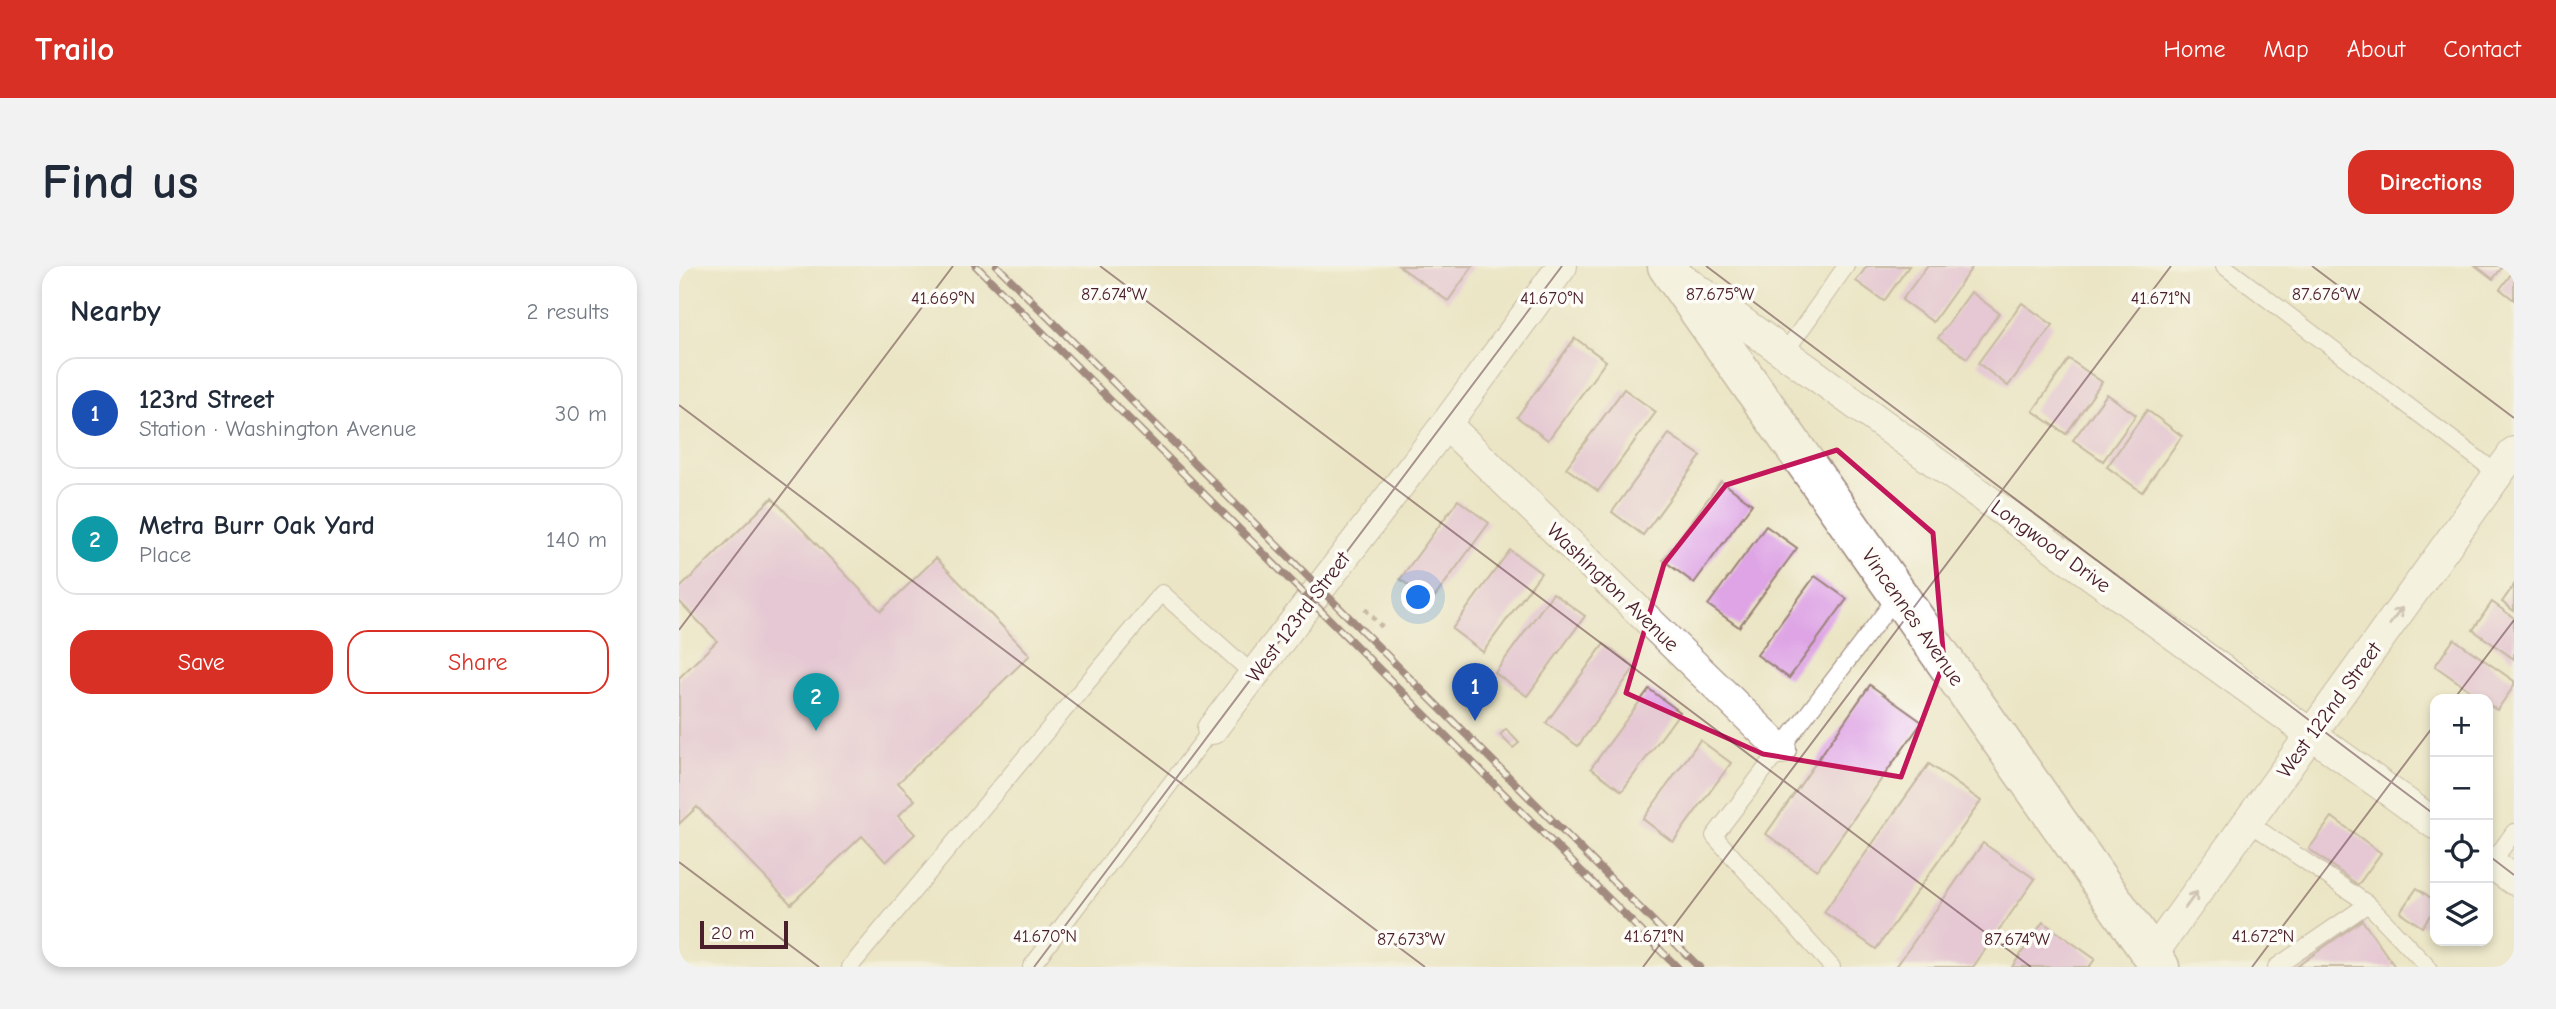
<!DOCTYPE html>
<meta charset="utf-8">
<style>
body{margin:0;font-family:"Comic Neue",sans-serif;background:#f2f2f3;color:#1f2937}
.controls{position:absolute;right:21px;bottom:21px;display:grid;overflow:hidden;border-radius:14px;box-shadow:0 4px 10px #0003}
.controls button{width:63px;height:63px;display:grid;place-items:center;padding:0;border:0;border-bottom:2px solid #e0e1e3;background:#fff;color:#1f2937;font:35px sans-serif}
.scale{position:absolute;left:21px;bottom:18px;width:88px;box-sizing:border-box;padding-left:7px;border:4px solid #4a1f2b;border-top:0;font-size:19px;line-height:24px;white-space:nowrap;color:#4a1f2b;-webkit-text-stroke:5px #fdfcf7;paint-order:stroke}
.you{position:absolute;left:740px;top:332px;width:24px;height:24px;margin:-18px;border:5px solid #fff;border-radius:50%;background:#1a73e8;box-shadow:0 0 0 10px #1a73e833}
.badge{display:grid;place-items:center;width:46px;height:46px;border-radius:50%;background:#d93025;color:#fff;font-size:23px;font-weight:700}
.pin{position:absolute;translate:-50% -58px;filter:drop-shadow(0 2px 4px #0008)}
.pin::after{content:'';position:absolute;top:37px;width:24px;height:21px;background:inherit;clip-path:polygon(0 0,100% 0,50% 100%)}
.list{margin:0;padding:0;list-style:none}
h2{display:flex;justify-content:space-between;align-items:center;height:91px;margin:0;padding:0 28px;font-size:30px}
h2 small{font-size:23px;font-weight:400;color:#747a83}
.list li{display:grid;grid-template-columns:46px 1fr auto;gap:21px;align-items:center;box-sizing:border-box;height:112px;margin:0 14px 14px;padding:0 14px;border:2px solid #e0e1e3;border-radius:21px}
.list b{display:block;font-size:26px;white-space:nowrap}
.list p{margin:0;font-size:23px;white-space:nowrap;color:#747a83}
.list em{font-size:23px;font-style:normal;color:#747a83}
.actions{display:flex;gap:14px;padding:21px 28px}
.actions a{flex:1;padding:16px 0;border:2px solid #d93025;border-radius:21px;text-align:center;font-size:24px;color:#d93025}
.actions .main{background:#d93025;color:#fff}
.icon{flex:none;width:38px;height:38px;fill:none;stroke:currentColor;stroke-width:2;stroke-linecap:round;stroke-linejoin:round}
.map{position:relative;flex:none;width:1835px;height:701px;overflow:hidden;border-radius:21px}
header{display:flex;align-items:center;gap:42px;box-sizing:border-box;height:98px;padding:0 35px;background:#d93025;color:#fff}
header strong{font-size:33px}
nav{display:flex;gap:38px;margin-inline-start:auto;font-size:24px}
.intro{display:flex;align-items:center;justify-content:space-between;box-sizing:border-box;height:168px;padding:0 42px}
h1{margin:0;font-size:49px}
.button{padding:18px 32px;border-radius:21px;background:#d93025;color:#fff;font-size:24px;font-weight:700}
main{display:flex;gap:42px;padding:0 42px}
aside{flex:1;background:#fff;border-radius:21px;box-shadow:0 4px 10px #0003}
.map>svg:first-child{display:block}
.building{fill:#dea4e5}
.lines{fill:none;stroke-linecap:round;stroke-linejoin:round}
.lane-casing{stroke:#9a8278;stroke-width:18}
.street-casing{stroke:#9a8278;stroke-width:32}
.secondary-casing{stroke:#9a8278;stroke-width:41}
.path{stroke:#9a8278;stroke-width:4.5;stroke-dasharray:5 5;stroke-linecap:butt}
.lane{stroke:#fff;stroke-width:16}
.street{stroke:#fff;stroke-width:30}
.secondary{stroke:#fff;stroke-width:38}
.rail-casing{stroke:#4a1f2b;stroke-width:8}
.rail{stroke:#fdfcf7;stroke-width:5;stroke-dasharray:16;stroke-linecap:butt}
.oneway{stroke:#ae9aa0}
.marked{fill:none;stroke:#c2185b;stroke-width:5;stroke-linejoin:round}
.ticks{fill:none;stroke:#4a1f2b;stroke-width:2;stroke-opacity:0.45}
.labels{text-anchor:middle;stroke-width:7;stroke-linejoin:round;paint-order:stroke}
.street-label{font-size:21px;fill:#4a1f2b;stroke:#fdfcf7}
.ticks-label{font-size:18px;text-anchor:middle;fill:#4a1f2b;stroke:#fdfcf7;stroke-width:7;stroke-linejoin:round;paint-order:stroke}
</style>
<header>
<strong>Trailo</strong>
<nav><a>Home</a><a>Map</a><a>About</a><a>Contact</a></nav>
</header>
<div class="intro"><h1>Find us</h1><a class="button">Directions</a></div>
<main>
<aside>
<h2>Nearby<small>2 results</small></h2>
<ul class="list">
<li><span class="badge" style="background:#1a4fb4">1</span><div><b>123rd Street</b><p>Station · Washington Avenue</p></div><em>30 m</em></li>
<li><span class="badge" style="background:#0f9aa8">2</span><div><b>Metra Burr Oak Yard</b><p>Place</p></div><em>140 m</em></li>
</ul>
<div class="actions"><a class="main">Save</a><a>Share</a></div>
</aside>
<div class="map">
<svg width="1835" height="701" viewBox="0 0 1835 701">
<rect width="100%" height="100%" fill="#fdfcf7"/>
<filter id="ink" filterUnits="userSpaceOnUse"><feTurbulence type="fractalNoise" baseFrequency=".0143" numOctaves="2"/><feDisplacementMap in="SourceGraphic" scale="14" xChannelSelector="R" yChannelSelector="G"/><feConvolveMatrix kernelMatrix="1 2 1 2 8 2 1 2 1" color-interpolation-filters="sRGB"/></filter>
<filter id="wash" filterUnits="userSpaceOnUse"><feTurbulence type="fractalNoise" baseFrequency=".00686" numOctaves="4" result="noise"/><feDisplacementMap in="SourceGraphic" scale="28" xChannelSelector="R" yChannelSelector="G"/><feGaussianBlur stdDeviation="1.57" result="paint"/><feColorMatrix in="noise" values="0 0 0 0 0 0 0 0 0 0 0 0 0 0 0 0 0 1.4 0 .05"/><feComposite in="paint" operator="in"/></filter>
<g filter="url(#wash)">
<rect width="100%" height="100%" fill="#ebe5c5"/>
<g id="blocks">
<g class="building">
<polygon points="720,0 794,0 769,35"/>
<polygon points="1188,0 1230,0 1205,35 1177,15"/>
<polygon points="1248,0 1294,0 1254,56 1223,34"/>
<polygon points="1797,0 1824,0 1814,13"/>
<polygon points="1835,4 1835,34 1821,23"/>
<polygon points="1292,26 1320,47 1288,92 1259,72"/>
<polygon points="1343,37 1374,59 1329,120 1299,97"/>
<polygon points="896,72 927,95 869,174 838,151"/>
<polygon points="1390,93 1423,116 1387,168 1354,145"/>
<polygon points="945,123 977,146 919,225 887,202"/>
<polygon points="1428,128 1457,149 1424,195 1394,174"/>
<polygon points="1468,144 1503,170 1463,226 1428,201"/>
<polygon points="990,168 1022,190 964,269 933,246"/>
<polygon points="1042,215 1073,238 1015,317 984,294"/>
<polygon points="93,232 202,345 257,292 351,389 219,517 236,534 219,550 236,568 207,596 183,570 112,638 18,541 0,558 0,412 38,375 0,335 0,323"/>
<polygon points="779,234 810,257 752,336 721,313"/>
<polygon points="1087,260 1118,282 1060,361 1029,339"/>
<polygon points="831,284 862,307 804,386 773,363"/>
<polygon points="1136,310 1168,333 1110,412 1078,389"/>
<polygon points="1835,319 1835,345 1823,336"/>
<polygon points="874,327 906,350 848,430 816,407"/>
<polygon points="1813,336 1835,352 1835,393 1794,364"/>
<polygon points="1775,373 1835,415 1835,420 1818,444 1809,438 1809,433 1803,433 1756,400"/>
<polygon points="925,378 956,401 899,480 867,457"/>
<polygon points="1191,419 1243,456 1138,604 1087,568"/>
<polygon points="970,423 1001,446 943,525 912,502"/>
<polygon points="827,463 840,477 834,482 821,469"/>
<polygon points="1021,474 1052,497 994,576 964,553"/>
<polygon points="1250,498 1302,535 1197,683 1145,646"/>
<polygon points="1653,551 1702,587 1679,619 1630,583"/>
<polygon points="1304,577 1356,613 1294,701 1217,701"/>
<polygon points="1738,622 1756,635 1756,642 1743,661 1721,646"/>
<polygon points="1683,654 1716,701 1617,701"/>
<polygon points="1364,656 1416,693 1410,701 1333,701"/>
</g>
</g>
</g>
<g filter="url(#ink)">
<use href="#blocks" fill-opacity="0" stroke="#9a8278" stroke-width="2"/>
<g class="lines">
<g class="lane-casing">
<g id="lane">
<polyline points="1545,0 1819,208"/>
<polyline points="1106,86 1167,0"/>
<polyline points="1569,556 1689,638 1749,701"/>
<polyline points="1812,598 1835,566"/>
<polyline points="171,701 483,327 575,409"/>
<polyline points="352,701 533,463"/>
<polyline points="1153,701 1035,570 1219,329"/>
<polyline points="1597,701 1689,638"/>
</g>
</g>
<g class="street-casing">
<g id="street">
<polyline points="1005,14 1756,558"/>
<polyline points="767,158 1102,483"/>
<polyline points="533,463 767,158 883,0"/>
<polyline points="1809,595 1835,614"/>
<polyline points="1473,689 1835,186"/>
</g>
</g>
<g class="secondary-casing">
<polyline id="secondary" points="988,0 1481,701"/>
</g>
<polyline class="path" points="686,343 703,361"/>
<use href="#lane" class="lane"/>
<use href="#street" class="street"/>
<use href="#secondary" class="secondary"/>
<g class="rail-casing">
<g id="rail">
<polyline points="297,0 998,701"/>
<polyline points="318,0 1020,701"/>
</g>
</g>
<use href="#rail" class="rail"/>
</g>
<defs><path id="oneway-shaft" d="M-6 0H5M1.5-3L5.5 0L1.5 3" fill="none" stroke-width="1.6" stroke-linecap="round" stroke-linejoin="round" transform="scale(1.75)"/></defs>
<g class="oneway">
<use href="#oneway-shaft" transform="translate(1717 350) rotate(-54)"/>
<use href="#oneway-shaft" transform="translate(1512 634) rotate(-54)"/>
</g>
</g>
<path d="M0 0H1835V701H0ZM1158,184l96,83 11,129 -43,115 -138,-23 -137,-61 38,-129 62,-79z" fill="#ebe5c5" fill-opacity=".55" fill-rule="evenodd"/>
<path class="marked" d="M1158,184l96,83 11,129 -43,115 -138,-23 -137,-61 38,-129 62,-79z"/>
<path class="ticks" d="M421,0l931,701M1027,0l729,549M1633,0l202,152M0,139l746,562M0,364l274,-364M1775,433l60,-79M1809,589l26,20M0,596l140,105M355,701l528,-701M964,701l528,-701M1573,701l183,-243"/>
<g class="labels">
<g class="street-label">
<text transform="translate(1372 280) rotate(36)" y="7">Longwood Drive</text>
<text transform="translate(934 321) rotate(44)" y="7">Washington Avenue</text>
<text transform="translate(619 351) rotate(-53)" y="7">West 123rd Street</text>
<text transform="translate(1234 351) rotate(55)" y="7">Vincennes Avenue</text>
<text transform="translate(1650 444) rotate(-54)" y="7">West 122nd Street</text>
</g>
</g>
<g class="ticks-label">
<text x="435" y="34">87.674°W</text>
<text x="1041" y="34">87.675°W</text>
<text x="1647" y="34">87.676°W</text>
<text x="264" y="38">41.669°N</text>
<text x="873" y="38">41.670°N</text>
<text x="1482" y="38">41.671°N</text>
<text x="366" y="676">41.670°N</text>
<text x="975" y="676">41.671°N</text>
<text x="1584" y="676">41.672°N</text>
<text x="732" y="679">87.673°W</text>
<text x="1338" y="679">87.674°W</text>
</g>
</svg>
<div class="controls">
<button>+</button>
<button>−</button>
<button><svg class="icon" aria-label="locate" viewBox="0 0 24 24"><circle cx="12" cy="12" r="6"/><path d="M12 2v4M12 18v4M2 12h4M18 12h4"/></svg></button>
<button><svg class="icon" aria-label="layers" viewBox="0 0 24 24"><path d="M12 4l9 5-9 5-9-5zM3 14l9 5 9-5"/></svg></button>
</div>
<div class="scale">20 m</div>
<div class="you"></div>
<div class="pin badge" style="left:796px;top:455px;background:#1a4fb4">1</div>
<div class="pin badge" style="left:137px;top:465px;background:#0f9aa8">2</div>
</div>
</main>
